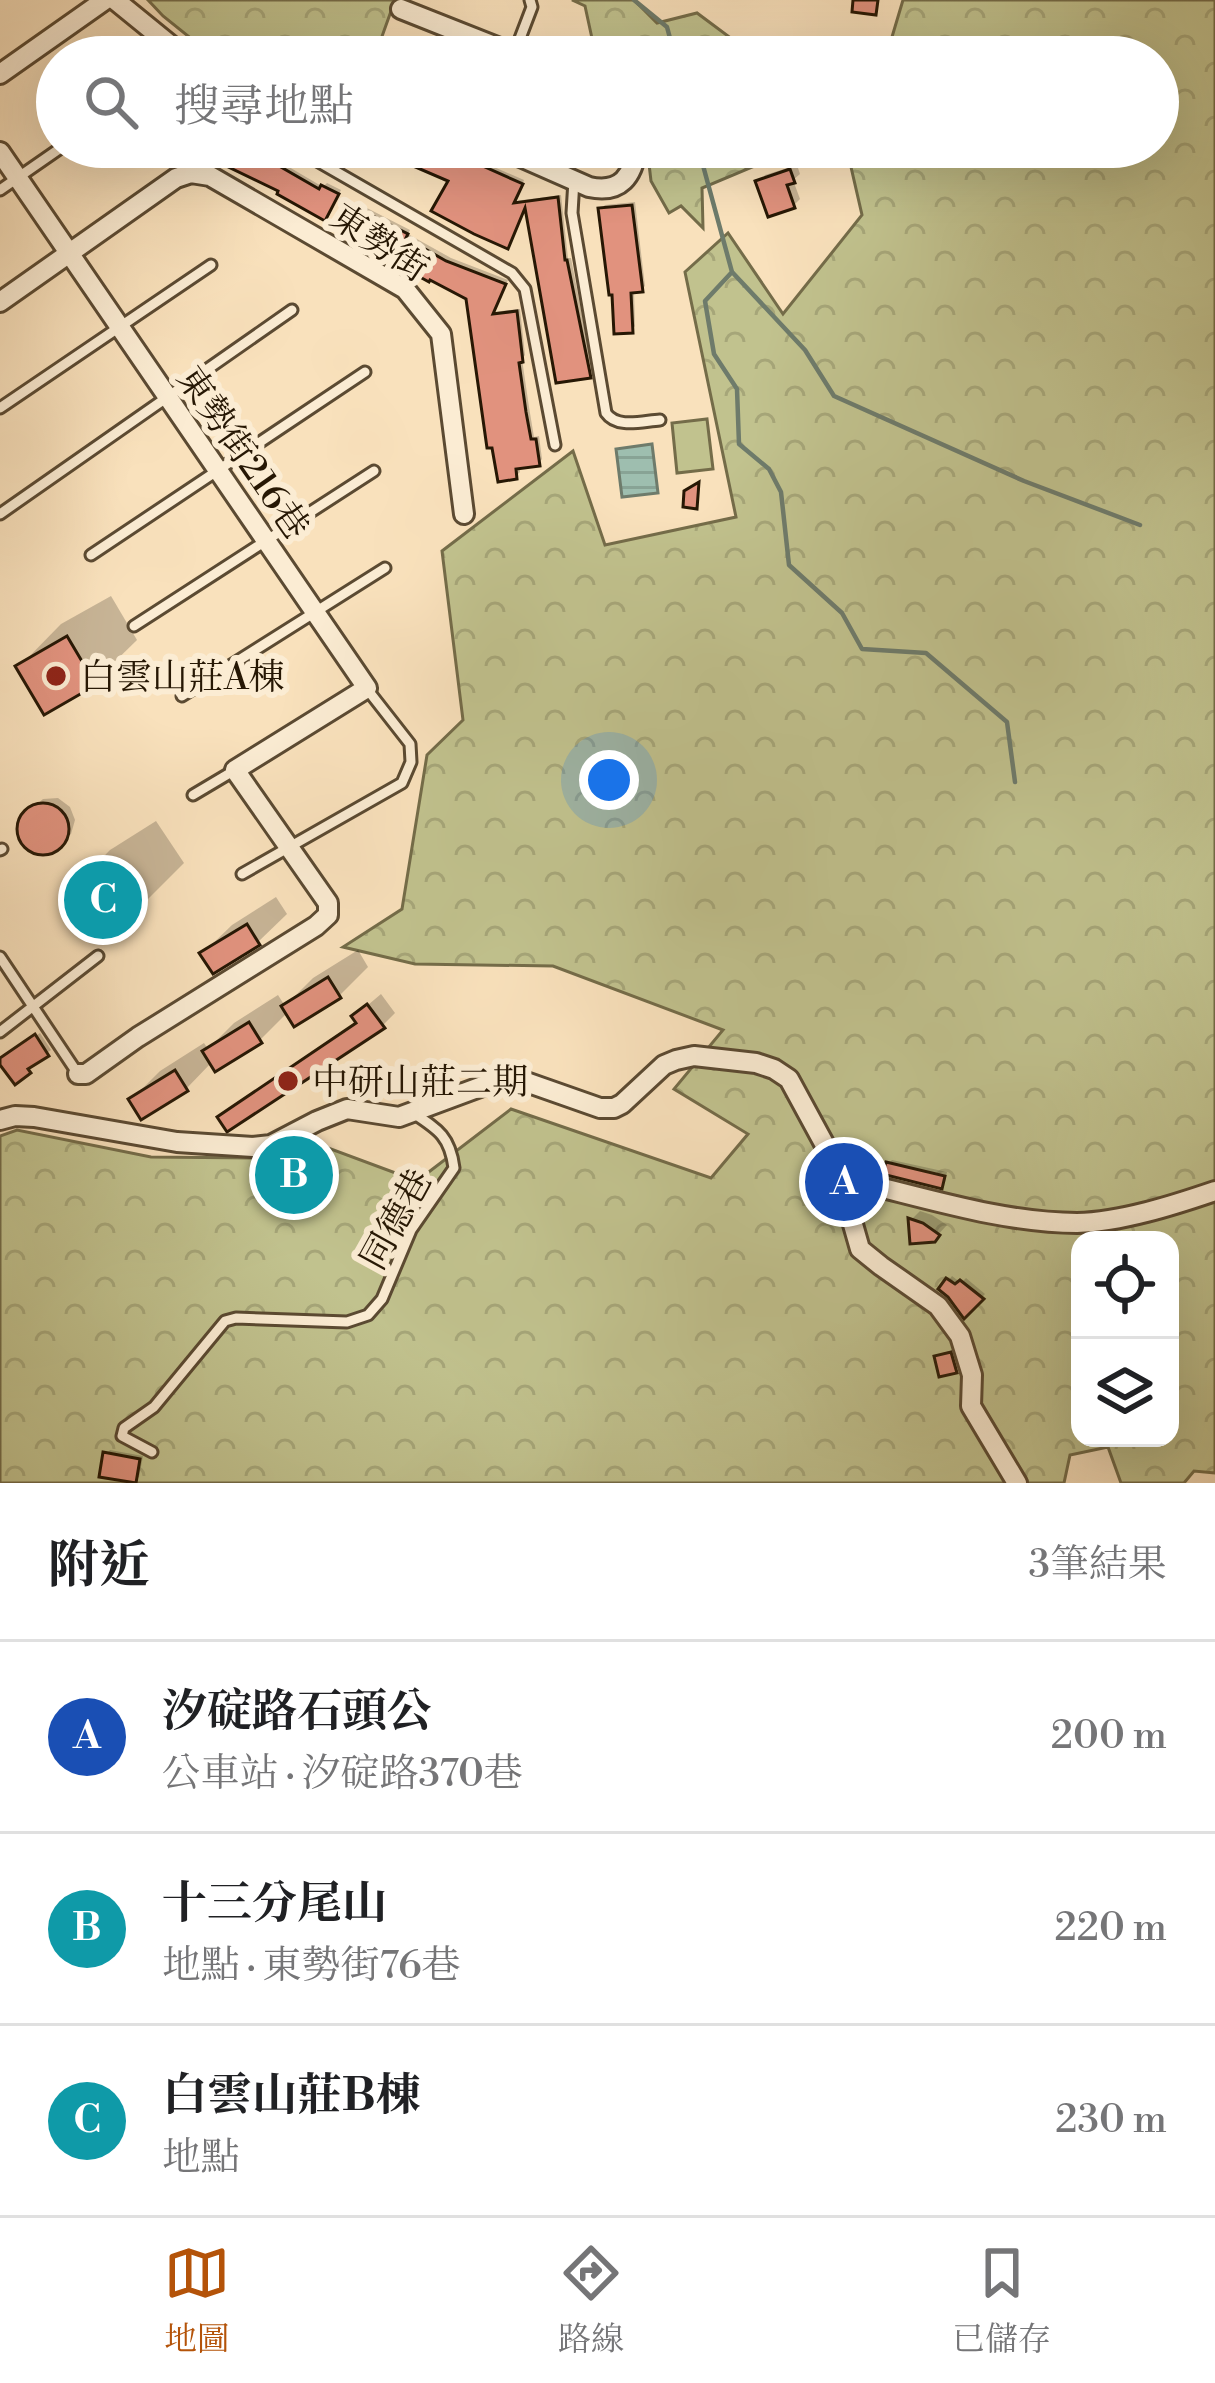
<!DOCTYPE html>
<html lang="zh-TW">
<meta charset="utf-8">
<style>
body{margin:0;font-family:"Libre Bodoni","Noto Serif TC",serif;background:#f2f2f2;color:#202124}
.controls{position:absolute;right:36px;bottom:36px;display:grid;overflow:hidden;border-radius:24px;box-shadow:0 12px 48px #0002}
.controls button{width:108px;height:108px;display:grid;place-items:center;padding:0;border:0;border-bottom:3px solid #e0e0e0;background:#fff;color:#202124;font:60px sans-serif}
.you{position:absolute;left:609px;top:780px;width:42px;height:42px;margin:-30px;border:9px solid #fff;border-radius:50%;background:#1a73e8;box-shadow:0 0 0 18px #1a73e833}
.badge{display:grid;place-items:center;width:78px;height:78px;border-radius:50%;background:#b45309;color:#fff;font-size:39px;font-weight:700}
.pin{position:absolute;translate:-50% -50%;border:6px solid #fff;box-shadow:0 3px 12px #0006}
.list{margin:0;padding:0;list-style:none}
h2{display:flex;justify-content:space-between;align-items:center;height:156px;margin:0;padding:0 48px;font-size:51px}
h2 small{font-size:39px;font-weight:400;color:#757577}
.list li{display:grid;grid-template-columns:78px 1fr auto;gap:36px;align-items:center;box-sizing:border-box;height:192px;padding:0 48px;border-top:3px solid #e0e0e0}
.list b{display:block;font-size:45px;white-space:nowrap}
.list p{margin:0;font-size:39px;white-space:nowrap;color:#757577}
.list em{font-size:39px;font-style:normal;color:#757577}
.icon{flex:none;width:66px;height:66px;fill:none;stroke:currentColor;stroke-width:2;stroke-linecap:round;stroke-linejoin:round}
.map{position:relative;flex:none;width:1215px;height:1483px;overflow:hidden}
.search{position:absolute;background:#fff;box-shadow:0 12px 48px #0002;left:36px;right:36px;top:36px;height:132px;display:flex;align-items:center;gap:30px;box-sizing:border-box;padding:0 42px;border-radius:66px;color:#757577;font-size:45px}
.sheet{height:732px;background:#fff}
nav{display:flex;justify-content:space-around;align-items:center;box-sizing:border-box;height:168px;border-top:3px solid #e0e0e0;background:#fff;font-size:33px;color:#757577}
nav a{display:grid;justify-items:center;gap:6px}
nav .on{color:#b45309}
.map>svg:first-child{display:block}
.forest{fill:url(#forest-crowns);stroke:#746c49;stroke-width:3;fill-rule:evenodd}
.pitch{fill:#c1c28e;stroke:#746c49;stroke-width:3}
.water{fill:url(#water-rules);stroke:#6e7b6b;stroke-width:3}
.shadow{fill:#0003}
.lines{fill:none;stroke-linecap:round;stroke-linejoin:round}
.stream{stroke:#6e7b6b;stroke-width:4.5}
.building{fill:#e1927e;stroke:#261704;stroke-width:3}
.service-casing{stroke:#5b4a32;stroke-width:15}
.minor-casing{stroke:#5b4a32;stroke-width:24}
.service{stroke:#fbecd3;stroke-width:9}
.minor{stroke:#fbecd3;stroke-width:18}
.poi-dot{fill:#8f2418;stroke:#fbecd3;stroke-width:4.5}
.labels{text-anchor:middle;stroke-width:12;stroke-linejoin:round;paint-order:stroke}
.street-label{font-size:36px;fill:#261704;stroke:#fbecd3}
.poi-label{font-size:36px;fill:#261704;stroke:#fbecd3;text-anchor:start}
</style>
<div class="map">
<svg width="1215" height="1483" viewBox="0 0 1215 1483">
<defs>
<pattern id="forest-crowns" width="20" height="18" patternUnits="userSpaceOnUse" patternTransform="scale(3)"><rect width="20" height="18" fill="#c1c28e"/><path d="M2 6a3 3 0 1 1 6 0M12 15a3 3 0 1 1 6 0" fill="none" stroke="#a6a679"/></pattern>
<pattern id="water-rules" width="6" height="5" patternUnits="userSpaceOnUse" patternTransform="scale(3)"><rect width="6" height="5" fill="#9ebeaf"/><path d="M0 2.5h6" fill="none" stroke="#88a395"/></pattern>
</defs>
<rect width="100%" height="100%" fill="#f9e1bc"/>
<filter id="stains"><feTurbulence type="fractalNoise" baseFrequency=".00167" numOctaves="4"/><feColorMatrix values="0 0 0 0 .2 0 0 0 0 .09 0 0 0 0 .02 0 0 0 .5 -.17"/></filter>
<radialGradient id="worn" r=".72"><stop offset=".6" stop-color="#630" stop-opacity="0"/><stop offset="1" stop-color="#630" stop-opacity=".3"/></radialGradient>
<g class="forest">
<polygon points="148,0 395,0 375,56 322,52 309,57 214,57 163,16"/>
<polygon points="572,0 634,0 657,23 697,13 728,36 689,57 617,57 616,54 593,43 585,6"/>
<path d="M903,0h312v1473l-21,-2 -10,12h-63l-13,-36 -38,8 -6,28h-1064v-347l17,-6 134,27 112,1 52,-15 102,38 94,-72 200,69 37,-44 -74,-45 49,-59 -170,-64 -138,-2 -72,-17 59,-38 25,-154 36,-35 -21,-169 131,-100 32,94 131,-28 -51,-245 43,-39 55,81 79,-99 -11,-48 6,-20h301v-90h-272zM1080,1240h90v198h-90z"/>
<polygon points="647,147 703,147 706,158 750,168 702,188 703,228 681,206 669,213 651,181"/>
</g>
<polygon class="pitch" points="707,419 713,469 677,473 672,423"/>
<polygon class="water" points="652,444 658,493 622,497 616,449"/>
<g class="shadow">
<polygon points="223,147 255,147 323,187 327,183 341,190 328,214 282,190"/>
<polygon points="399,147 448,147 524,180 515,201 561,195 568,258 571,258 593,372 590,376 528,203 511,241 452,179"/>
<polygon points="797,165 800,174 793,180 800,199 793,206 759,182 765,175"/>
<polygon points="635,202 645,286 642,289 634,290 635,326 632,330 601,209 605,205"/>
<polygon points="363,206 410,230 408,234 451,258 508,280 493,312 520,309 525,355 522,359 529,407 534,437 539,436 542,459 539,463 519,466 520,472 516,476 469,297 416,265 359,209"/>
<polygon points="111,596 137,640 94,682 19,667 61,624"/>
<polygon points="58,798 70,807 75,820 71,834 51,851 36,852 24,844 19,830 23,816 43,799"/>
<polygon points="156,821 184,863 141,906 68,893 110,850"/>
<polygon points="276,897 287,914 258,942 203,953 232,925"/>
<polygon points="358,950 368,967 339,996 288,1012 260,1040 212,1062 186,1089 131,1100 160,1071 204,1043 208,1049 234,1023 278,995 285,1006 313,978"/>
<polygon points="381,994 395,1013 383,1025 221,1117 233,1105 358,1021 355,1016"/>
<polygon points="40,1033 51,1050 31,1064 32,1067 15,1080 4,1058"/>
<polygon points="892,1160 947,1172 945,1182 941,1186 888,1164"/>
<polygon points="920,1211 932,1215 947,1225 934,1239 911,1220"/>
<polygon points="952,1276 961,1283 966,1278 985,1294 965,1315 942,1289"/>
<polygon points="954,1350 959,1366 956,1370 938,1357 942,1353"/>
<polygon points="110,1450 143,1456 139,1477 135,1480 106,1454"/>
</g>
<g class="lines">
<g class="stream">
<polyline points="634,0 667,27 675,57"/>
<polyline points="698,147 732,272 705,301 714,354 737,389 739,444 769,469 781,492 789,565 842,613 862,649 926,653 1007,722 1015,782"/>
<polyline points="733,273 805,350 834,396 1024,481 1140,525"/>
</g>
</g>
<g class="building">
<polygon points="853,0 878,0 876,15 852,12"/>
<polygon points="219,147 246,147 319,189 321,185 339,194 325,221 277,194 278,191 212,159"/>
<polygon points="396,147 440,147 523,184 514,203 558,197 565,260 567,260 591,378 556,383 525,208 508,249 474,234 431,211 448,181 392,157"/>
<polygon points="790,169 795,183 787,185 795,208 768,217 755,181"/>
<polygon points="632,205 643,292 631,293 633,333 614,334 612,295 609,295 598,208"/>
<polygon points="357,208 408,234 406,238 446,261 506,284 493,314 517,311 523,362 519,363 526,412 531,439 536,439 540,466 516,469 517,479 498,482 492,448 487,448 466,299 430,280 429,282 409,271 412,266 344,233"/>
<polygon points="699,482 697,509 683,507 684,491"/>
<polygon points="67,636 96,685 44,715 15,666"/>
<circle cx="43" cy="829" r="26"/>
<polygon points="112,861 143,908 94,940 64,892"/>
<polygon points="247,924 260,945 213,974 199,953"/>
<polygon points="328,977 341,998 294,1027 281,1006"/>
<polygon points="367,1004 385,1028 227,1132 217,1117 356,1023 351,1016"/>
<polygon points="249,1022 262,1043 215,1072 202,1051"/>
<polygon points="35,1034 49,1056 28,1069 31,1073 15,1085 0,1065 0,1058"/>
<polygon points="175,1070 188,1091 141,1120 128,1099"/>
<polygon points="886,1162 945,1176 942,1189 882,1174"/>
<polygon points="908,1218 923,1223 940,1235 935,1242 910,1244"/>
<polygon points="946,1278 955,1284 960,1280 984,1299 964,1319 948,1297 938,1289"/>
<polygon points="951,1352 957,1373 939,1377 934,1356"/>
<polygon points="103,1452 140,1459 136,1483 99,1477"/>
</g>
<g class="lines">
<g class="service-casing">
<g id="service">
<polyline points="514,54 532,7 530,0"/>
<polyline points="293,147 512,273 525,289 555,445"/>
<path d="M574,180l-2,33 34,200c11,16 37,8 54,7"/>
<polyline points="0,190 62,147"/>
<polyline points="0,408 211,265"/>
<polyline points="0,514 292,310"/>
<polyline points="91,555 365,372"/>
<polyline points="134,626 374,471"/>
<polyline points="182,696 385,568"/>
<polyline points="193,795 235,770"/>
<polyline points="0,850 2,849"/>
<polyline points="242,874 402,783 411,762 410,744 367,689"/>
<polyline points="0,957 78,1074"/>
<polyline points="0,1032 98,956"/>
<path d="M152,1452l-30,-16 2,-8 30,-21 71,-86 11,-3 111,4 21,-7 14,-16 29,-69 43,-62c-4,-31 -15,-38 -41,-55"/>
</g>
</g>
<g class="minor-casing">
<g id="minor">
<polyline points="115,0 185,57"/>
<polyline points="401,9 522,57"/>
<polyline points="0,74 105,0"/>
<path d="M498,147l91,40c32,7 44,-11 48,-40"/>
<polyline points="0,152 367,688 235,770 328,903 328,915 316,926 138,1037 86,1074 78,1074"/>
<polyline points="0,302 176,178 191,173 210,176 405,289 441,334 464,514"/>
<polyline points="0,1120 15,1116 34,1117 177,1142 253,1147 271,1145 317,1121 347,1109 399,1117 488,1084 526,1082 600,1108 614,1108 622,1104 664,1065 676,1060 694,1056 756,1063 774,1069 789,1079 833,1160 846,1179 852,1221 860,1249 881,1266 938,1306 960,1336 972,1375 971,1406 1017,1483"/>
<path d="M846,1179c74,17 156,44 231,44 44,-1 97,-18 138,-32"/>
</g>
</g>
<use href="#service" class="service"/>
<use href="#minor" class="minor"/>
</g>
<g class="poi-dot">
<circle cx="56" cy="676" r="12"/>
<circle cx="288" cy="1081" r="12"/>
</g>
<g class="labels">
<g class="street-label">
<text transform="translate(380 242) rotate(34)" y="13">東勢街</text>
<text transform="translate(244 452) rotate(55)" y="13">東勢街216巷</text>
<text transform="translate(395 1219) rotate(-61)" y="13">同德巷</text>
</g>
<g class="poi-label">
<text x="80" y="689">白雲山莊A棟</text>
<text x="312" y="1094">中研山莊二期</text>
</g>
</g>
<rect width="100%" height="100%" filter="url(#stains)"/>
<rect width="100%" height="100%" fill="url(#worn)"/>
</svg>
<div class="controls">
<button><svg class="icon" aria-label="locate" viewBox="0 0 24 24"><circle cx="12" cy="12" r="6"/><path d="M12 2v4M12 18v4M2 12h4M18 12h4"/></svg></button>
<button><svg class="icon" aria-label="layers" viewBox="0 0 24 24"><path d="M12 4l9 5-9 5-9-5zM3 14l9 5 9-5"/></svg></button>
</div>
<div class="you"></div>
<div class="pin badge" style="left:844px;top:1182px;background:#1a4fb4">A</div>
<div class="pin badge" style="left:294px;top:1175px;background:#0f9aa8">B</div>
<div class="pin badge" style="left:103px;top:900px;background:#0f9aa8">C</div>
<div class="search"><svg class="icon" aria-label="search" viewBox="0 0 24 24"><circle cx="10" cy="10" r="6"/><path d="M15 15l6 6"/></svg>搜尋地點</div>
</div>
<section class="sheet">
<h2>附近<small>3筆結果</small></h2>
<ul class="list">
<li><span class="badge" style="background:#1a4fb4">A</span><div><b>汐碇路石頭公</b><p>公車站 · 汐碇路370巷</p></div><em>200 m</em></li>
<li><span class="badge" style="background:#0f9aa8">B</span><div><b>十三分尾山</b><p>地點 · 東勢街76巷</p></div><em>220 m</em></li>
<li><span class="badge" style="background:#0f9aa8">C</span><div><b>白雲山莊B棟</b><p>地點</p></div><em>230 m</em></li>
</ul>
</section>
<nav>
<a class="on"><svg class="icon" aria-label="map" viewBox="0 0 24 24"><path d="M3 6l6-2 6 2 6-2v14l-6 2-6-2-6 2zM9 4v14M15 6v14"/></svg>地圖</a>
<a><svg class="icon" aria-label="directions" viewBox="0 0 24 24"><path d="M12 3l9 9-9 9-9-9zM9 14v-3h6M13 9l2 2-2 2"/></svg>路線</a>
<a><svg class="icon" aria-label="saved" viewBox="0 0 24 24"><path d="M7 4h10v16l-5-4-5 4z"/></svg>已儲存</a>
</nav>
